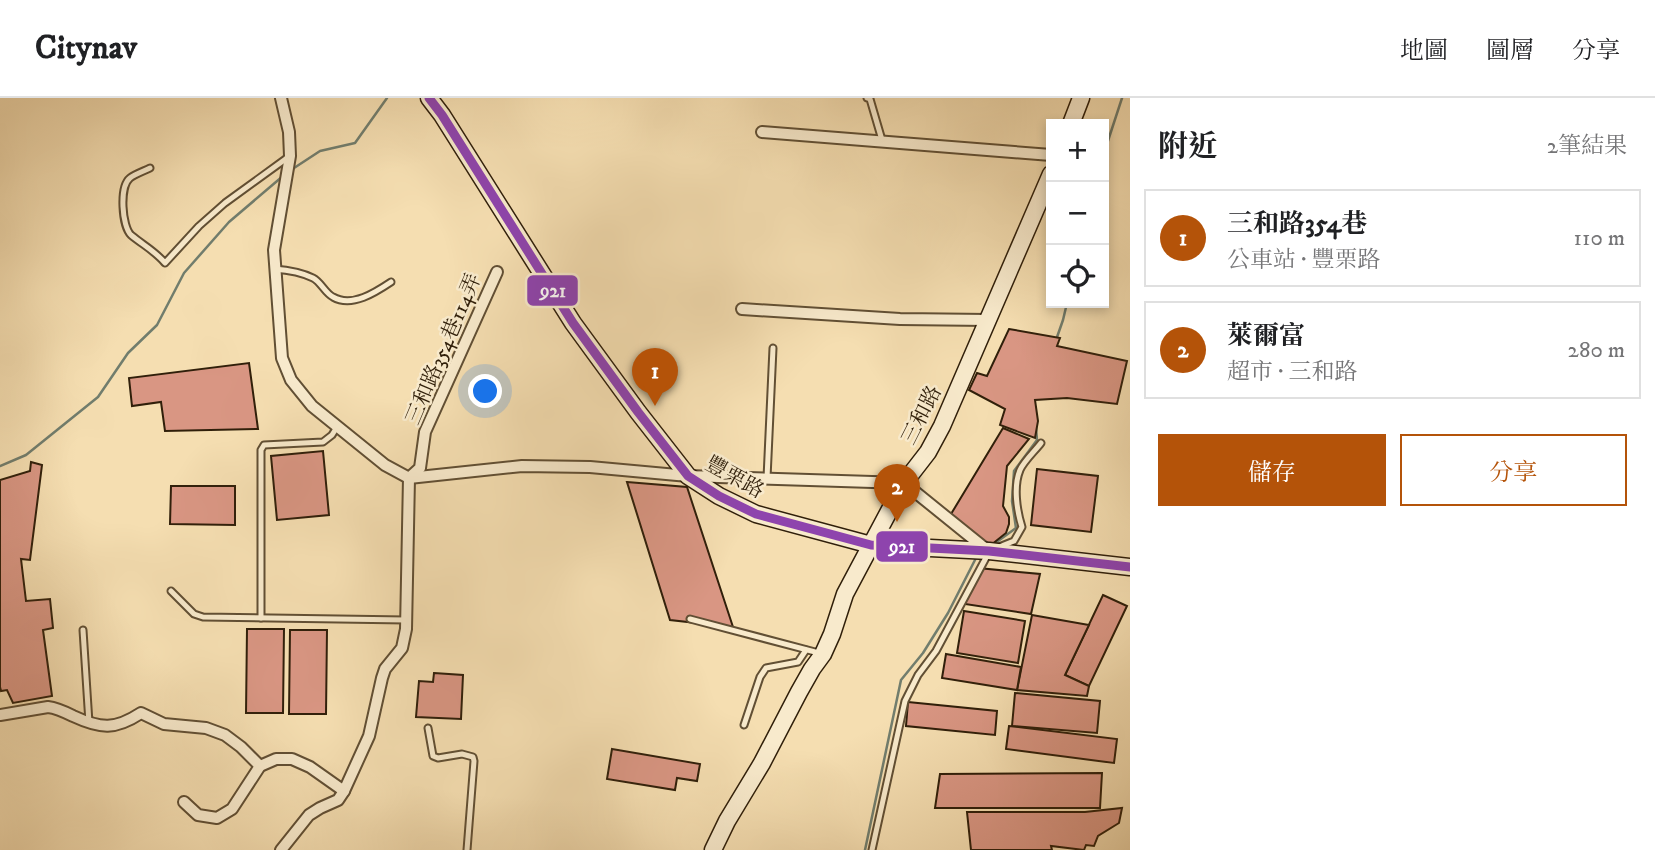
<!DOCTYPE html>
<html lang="zh-TW">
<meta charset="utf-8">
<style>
body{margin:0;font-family:"IM FELL DW Pica","Noto Serif TC",serif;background:#f6f6f6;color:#202124}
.controls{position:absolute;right:21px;top:21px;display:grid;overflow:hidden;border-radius:0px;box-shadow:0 4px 10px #0003}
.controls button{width:63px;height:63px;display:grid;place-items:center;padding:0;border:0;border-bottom:2px solid #e0e0e0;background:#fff;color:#202124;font:35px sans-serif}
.you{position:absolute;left:486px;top:294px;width:24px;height:24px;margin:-18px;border:5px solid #fff;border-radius:50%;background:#1a73e8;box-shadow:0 0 0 10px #1a73e833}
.badge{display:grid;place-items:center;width:46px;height:46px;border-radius:50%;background:#b45309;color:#fff;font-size:23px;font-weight:700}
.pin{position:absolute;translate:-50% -58px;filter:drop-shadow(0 2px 4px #0008)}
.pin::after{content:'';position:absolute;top:37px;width:24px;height:21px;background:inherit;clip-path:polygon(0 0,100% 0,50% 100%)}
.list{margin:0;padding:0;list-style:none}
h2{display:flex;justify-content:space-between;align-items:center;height:91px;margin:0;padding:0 28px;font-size:30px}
h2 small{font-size:23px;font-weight:400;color:#757577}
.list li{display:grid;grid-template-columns:46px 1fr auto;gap:21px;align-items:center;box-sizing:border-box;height:98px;margin:0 14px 14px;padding:0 14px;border:2px solid #e0e0e0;border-radius:0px}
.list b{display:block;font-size:26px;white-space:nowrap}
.list p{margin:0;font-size:23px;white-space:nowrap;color:#757577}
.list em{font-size:23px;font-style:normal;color:#757577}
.actions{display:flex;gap:14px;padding:21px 28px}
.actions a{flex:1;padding:16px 0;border:2px solid #b45309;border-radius:0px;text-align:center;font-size:24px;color:#b45309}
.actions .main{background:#b45309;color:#fff}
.icon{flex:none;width:38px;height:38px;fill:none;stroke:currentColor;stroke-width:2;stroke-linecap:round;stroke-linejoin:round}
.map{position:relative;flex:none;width:1130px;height:752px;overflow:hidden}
header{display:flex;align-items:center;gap:42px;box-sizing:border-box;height:98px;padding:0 35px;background:#fff;border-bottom:2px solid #e0e0e0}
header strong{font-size:33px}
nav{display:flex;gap:38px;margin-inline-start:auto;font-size:24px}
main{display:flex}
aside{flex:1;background:#fff}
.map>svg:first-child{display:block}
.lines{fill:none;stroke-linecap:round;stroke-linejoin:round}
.stream{stroke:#717d6d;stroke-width:2.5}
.building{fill:#d99683;stroke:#301f0a;stroke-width:2}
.lane-casing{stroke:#614f34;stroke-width:9}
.street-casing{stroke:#614f34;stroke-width:14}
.secondary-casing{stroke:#301f0a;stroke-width:19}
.lane{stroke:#f8eacc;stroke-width:5}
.street{stroke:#f8eacc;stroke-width:10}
.secondary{stroke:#f8eacc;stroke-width:16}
.bus-1-casing{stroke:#f8eacc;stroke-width:14}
.bus-1{stroke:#8e44ad;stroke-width:9}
.labels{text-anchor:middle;stroke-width:5;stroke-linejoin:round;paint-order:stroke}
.street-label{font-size:21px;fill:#301f0a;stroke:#f8eacc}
.line-badge{stroke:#f8eacc;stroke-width:2.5}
.badge-label{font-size:19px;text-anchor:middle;font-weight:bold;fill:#fff}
</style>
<header>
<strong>Citynav</strong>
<nav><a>地圖</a><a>圖層</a><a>分享</a></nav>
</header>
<main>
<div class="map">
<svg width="1130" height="752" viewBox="0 0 1130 752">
<rect width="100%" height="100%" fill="#f5deb1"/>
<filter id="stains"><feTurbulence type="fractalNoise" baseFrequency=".00286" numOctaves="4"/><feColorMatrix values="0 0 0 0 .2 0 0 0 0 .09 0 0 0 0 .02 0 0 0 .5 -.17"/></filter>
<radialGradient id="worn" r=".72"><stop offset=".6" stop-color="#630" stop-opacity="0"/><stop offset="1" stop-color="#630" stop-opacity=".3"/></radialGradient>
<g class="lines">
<g class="stream">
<polyline points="1104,55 1122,0"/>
<polyline points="291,72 320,53 355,45 387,0"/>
<polyline points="1056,242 1063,222 1067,205"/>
<polyline points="0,368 26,357 98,299 128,255 157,227 184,175 229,124 283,78"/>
<polyline points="994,446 1016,430 1012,403 1014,373 1037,342 1036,329"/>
<polyline points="865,752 901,582 923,555 948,515 977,458"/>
</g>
</g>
<g class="building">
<polygon points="1009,231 1060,240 1057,248 1127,263 1117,306 1067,300 1035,302 1038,323 1035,340 1000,327 1005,311 969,292 977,275 987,278"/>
<polygon points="249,265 258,331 165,333 161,304 132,308 129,280"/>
<polygon points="1003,330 1029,341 1007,368 1003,408 1009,419 1009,426 1006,435 991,447 948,421"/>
<polygon points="323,353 329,417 277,422 271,358"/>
<polygon points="31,364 42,367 30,462 21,461 26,503 50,501 53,530 43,532 52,598 13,605 7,592 1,593 0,589 0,382 30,373"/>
<polygon points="1037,371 1098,378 1091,434 1031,427"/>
<polygon points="627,384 687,389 733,529 670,522"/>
<polygon points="171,388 235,388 235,427 170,426"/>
<polygon points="978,470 1040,476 1031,516 965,506"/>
<polygon points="1103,497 1127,508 1089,588 1065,577"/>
<polygon points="964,513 1025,523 1018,565 957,555"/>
<polygon points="1032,517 1089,527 1065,577 1089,588 1087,598 1017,592"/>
<polygon points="247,531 284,531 283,615 246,615"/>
<polygon points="290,532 327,532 326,616 289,616"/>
<polygon points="946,556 1021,569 1017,592 942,580"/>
<polygon points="434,575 463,577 461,621 416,619 419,583 433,584"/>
<polygon points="1015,595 1100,603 1097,635 1012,628"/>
<polygon points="908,604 997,613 995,637 906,628"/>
<polygon points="1009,628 1117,641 1114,665 1006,651"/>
<polygon points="612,651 700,666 697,683 677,680 675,692 607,681"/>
<polygon points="1102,675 1100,710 935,710 940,676"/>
<polygon points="1122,710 1119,725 1098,738 1094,748 1086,747 1084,752 1051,748 1052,752 971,752 967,714 1085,714"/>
</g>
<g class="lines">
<g class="lane-casing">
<g id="lane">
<polyline points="867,0 870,1 882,42"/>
<path d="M150,70c-6,3 -15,6 -20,10 -11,9 -8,48 1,57 12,10 24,16 34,28l34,-37 26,-23 62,-45"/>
<path d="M274,171c13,1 27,3 39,9 8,4 12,15 20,19 19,11 43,-5 58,-15"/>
<polyline points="767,380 773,250"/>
<path d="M999,449l15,-6 8,-14c-5,-16 -9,-40 -2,-57 4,-9 15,-19 21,-27"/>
<polyline points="171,493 194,516 203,519 406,522"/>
<polyline points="261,520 261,352 264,347 323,344 332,337 337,329"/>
<polyline points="690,521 819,555"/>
<polyline points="83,532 89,625"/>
<polyline points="744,627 760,579 766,570 798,564 806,552"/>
<polyline points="428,630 433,658 438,660 462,656 473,659 474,663 467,752"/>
<polyline points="872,752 905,603 918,577 936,553 988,456"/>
</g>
</g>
<g class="street-casing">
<g id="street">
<polyline points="281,0 289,34 290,58 274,152 282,260 291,282 312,308 385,367 409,380 522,368 590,369 688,378 904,385 987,452"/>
<polyline points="762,34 1051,57"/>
<polyline points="742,211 900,221 988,222"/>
<polyline points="409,380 420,370 425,334 497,174"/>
<path d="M0,617l48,-8c9,1 17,5 25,9 28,13 42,14 68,-3l23,11 42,4 19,7 16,12 19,19"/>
<polyline points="184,704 198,717 217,720 232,711 260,668 276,661 292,661 310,669 344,693"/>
<polyline points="281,752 309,717 320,710 338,702 344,693 369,638 382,580 385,571 402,550 406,531 409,380"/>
</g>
</g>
<g class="secondary-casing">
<g id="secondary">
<polyline points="429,0 442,17 573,225 638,314 688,378 719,398 756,416 871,447 989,453 1130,469"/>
<polyline points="1071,26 1081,0"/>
<polyline points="713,752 727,723 762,665 799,594 812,571 823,556 832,536 845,496 904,385 928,354 942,328 1051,76"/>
</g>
</g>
<use href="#lane" class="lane"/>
<use href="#street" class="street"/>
<use href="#secondary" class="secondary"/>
<g class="bus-1-casing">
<polyline id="bus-1" points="429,0 442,17 573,225 638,314 688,378 719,398 756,416 871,447 989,453 1130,469"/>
</g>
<use href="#bus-1" class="bus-1"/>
</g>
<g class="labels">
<g class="street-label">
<text transform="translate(443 251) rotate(-67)" y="7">三和路354巷114弄</text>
<text transform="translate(921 317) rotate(-63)" y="7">三和路</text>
<text transform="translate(735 379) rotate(29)" y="7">豐栗路</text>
</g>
</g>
<g class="line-badge">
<rect x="526" y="176" width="53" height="33" rx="7" fill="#8e44ad"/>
<rect x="875" y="432" width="54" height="33" rx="7" fill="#8e44ad"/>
</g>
<g class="badge-label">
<text x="553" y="199">921</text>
<text x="902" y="455">921</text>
</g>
<rect width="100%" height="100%" filter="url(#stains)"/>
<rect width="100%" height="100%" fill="url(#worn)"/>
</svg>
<div class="controls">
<button>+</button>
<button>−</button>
<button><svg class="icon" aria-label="locate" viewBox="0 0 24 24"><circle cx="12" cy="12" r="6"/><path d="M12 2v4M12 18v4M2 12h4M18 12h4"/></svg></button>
</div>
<div class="you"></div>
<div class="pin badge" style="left:655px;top:308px">1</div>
<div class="pin badge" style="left:897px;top:424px">2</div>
</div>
<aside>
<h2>附近<small>2筆結果</small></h2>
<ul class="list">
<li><span class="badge">1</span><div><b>三和路354巷</b><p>公車站 · 豐栗路</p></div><em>110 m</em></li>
<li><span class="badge">2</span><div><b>萊爾富</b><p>超市 · 三和路</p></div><em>280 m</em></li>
</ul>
<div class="actions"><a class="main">儲存</a><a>分享</a></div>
</aside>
</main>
